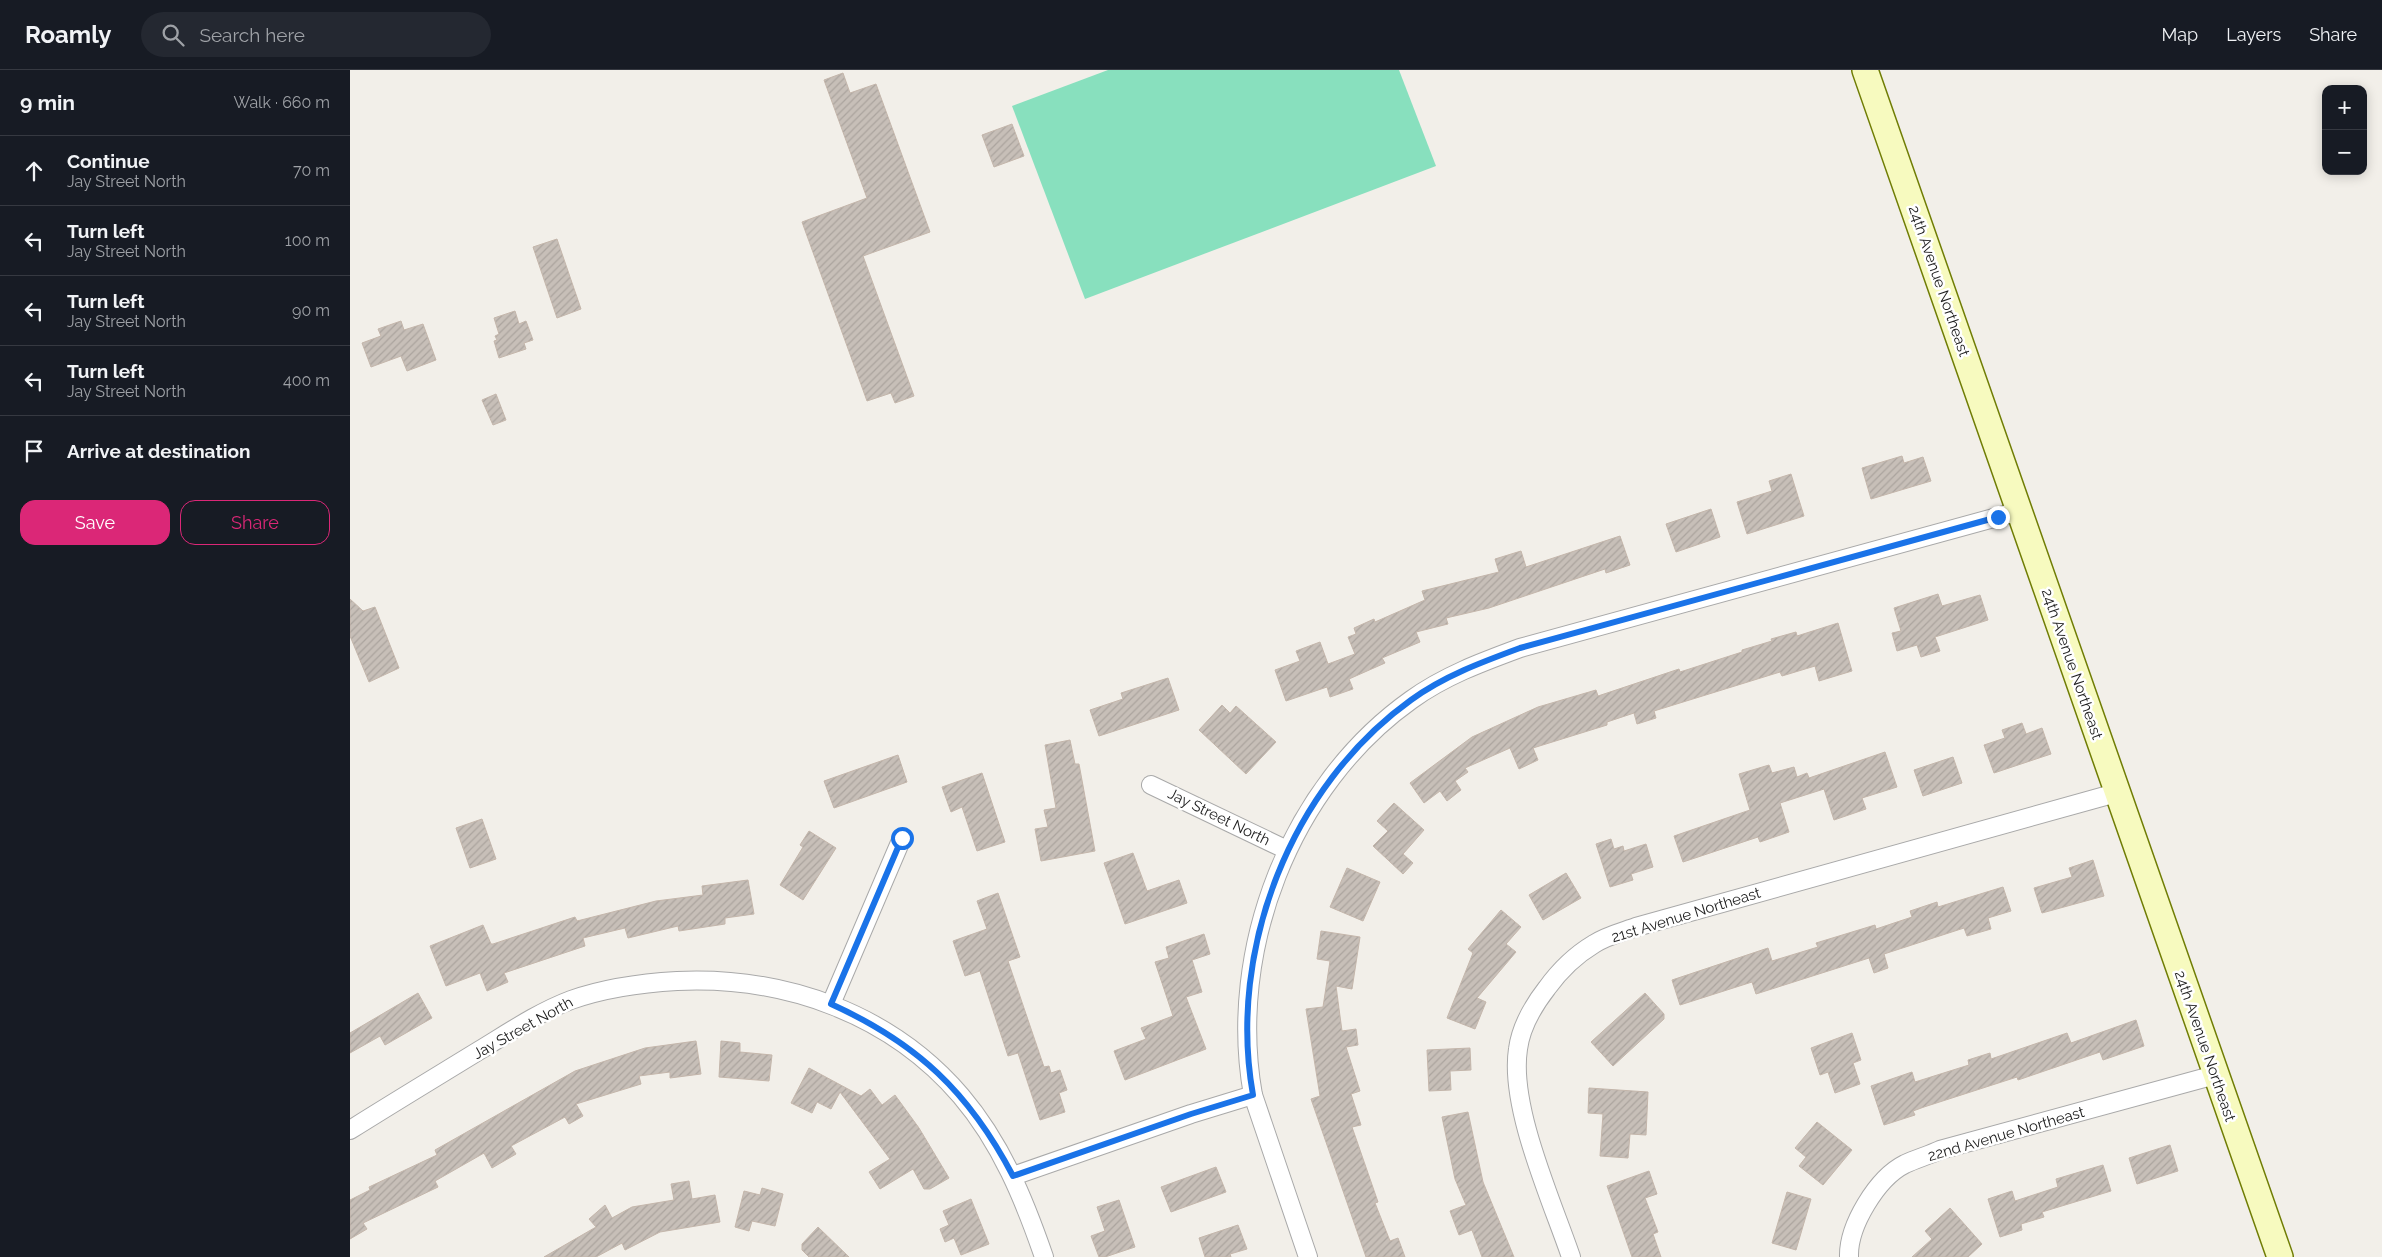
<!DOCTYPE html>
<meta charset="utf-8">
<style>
body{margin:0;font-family:Raleway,sans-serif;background:#242831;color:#f1f3f6}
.controls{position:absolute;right:15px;top:15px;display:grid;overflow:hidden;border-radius:10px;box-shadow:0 2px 12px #0003}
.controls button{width:45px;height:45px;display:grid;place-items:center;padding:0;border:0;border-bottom:1px solid #363941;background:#171b24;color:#f1f3f6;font:25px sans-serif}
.stop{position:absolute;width:15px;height:15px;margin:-11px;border:4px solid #1a73e8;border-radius:50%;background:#fff}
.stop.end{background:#1a73e8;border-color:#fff;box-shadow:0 1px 5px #0008}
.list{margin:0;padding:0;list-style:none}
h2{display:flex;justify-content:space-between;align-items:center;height:65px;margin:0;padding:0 20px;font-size:21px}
h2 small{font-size:16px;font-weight:400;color:#9ea1a6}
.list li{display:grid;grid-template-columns:32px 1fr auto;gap:15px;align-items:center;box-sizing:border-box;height:70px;padding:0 20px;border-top:1px solid #363941}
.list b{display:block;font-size:19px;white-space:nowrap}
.list p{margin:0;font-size:16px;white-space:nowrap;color:#9ea1a6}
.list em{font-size:16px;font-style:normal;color:#9ea1a6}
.actions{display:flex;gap:10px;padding:15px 20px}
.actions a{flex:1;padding:11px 0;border:1px solid #db2777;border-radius:15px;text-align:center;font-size:18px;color:#db2777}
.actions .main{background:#db2777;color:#fff}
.icon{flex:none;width:28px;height:28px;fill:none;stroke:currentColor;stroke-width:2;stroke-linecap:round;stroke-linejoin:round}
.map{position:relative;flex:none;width:2032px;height:1187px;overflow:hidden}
header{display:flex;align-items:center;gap:30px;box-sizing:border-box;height:70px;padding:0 25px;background:#171b24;border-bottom:1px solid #363941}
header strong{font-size:24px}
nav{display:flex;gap:28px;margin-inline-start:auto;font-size:18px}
.search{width:350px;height:45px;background:#242831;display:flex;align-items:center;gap:12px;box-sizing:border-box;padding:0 18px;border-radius:28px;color:#9ea1a6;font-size:19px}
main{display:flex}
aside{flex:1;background:#171b24}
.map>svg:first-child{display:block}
.pitch{fill:#88e0be}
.building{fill:url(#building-hatch);stroke:#c4b6ab}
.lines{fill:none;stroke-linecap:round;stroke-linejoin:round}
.minor-casing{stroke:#a9a9a9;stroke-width:20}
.secondary-casing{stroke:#707d05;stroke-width:28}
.minor{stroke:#fff;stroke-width:18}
.secondary{stroke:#f7fabf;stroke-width:25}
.route{stroke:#1a73e8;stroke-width:6}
.labels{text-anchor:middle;stroke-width:5;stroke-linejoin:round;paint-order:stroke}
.street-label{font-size:15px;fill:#222;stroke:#fff}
</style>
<header>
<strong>Roamly</strong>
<div class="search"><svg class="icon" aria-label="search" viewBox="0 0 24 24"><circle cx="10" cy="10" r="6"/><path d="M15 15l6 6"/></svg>Search here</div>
<nav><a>Map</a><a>Layers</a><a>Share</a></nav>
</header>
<main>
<aside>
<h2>9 min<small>Walk · 660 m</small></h2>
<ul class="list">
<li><svg class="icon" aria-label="ahead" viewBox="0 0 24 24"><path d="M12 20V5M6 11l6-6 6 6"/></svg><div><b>Continue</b><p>Jay Street North</p></div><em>70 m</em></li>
<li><svg class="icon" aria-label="left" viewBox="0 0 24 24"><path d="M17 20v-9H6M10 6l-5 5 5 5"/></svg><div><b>Turn left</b><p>Jay Street North</p></div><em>100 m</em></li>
<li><svg class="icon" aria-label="left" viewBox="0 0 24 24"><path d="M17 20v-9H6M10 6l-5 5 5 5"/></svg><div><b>Turn left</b><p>Jay Street North</p></div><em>90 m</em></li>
<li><svg class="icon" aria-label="left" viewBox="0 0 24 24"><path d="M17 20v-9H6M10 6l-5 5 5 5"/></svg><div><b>Turn left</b><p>Jay Street North</p></div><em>400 m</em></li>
<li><svg class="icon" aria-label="arrive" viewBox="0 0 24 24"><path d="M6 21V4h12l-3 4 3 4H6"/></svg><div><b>Arrive at destination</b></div></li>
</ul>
<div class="actions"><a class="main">Save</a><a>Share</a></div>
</aside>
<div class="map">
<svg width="2032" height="1187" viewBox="0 0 2032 1187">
<defs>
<pattern id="building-hatch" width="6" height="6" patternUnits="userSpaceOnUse" patternTransform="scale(1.25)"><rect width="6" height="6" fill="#c7bfb8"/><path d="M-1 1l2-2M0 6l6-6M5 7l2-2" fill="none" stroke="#aba49e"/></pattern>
</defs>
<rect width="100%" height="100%" fill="#f2efe9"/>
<polygon class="pitch" points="758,0 1049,0 1086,96 735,229 662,36"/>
<g class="building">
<polygon points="493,3 500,23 526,14 580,162 513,186 564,326 545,333 541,323 517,331 452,152 517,128 474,10"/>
<polygon points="662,54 674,86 644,97 632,65"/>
<polygon points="207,169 231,239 207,248 183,177"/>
<polygon points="165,241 169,254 176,251 183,270 174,273 176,279 149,288 144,271 147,270 145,266 149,264 144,248"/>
<polygon points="51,251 54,260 73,254 86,290 57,301 51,286 21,297 12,273 31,266 28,259"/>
<polygon points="146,324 156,350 143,355 132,330"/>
<polygon points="1552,386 1554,393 1573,387 1581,411 1521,429 1512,398"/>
<polygon points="1441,404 1454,446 1397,464 1387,432 1422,421 1419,411"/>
<polygon points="1361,439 1370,467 1326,482 1316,454"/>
<polygon points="1270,466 1280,495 1256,503 1255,499 1139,538 1096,548 1098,554 1066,562 1070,572 1032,588 1035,593 999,609 1003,619 980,627 977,617 936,631 925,600 950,591 946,581 970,572 978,594 1005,584 998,567 1006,564 1004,558 1024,549 1025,552 1075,530 1072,521 1149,502 1145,489 1171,481 1176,497"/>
<polygon points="1588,524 1592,536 1630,525 1638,550 1585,567 1590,581 1571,587 1567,575 1547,581 1542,563 1551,561 1544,538"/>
<polygon points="0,529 13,541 25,537 49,598 19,612 0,566"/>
<polygon points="1488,553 1502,601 1469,611 1465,596 1432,606 1430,602 1304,641 1306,648 1287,654 1284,643 1257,652 1257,655 1183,678 1188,690 1169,699 1160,678 1115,698 1118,702 1105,711 1111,720 1097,731 1090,721 1074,733 1060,713 1122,667 1188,637 1246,620 1248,626 1329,599 1330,602 1392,582 1392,580 1422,571 1421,569 1446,562 1447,566"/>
<polygon points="818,608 829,640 749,666 740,640 773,629 771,623"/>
<polygon points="872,635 880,643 886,636 926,672 896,704 849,660"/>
<polygon points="1672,653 1676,664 1692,658 1701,684 1644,703 1634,675 1655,668 1652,660"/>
<polygon points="720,670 725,694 729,694 745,781 691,791 685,759 698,757 694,740 706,738 695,675"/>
<polygon points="1535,682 1547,717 1512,728 1516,739 1484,750 1474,719 1430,733 1439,762 1410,772 1408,767 1333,792 1324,766 1400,740 1389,704 1419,695 1422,703 1444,697 1447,707 1457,703 1459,708"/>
<polygon points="548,685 557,712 484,738 474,711"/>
<polygon points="1603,687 1612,713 1573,726 1564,700"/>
<polygon points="632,703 655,772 627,781 612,737 601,742 592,717"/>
<polygon points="1044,733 1074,760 1053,784 1063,793 1053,804 1023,776 1038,761 1027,751"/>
<polygon points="132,749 146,789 120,798 106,758"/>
<polygon points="459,761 486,778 453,830 430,815 453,777 450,775"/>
<polygon points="1261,769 1264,779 1273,776 1274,781 1296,774 1303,797 1281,804 1283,810 1260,817 1246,774"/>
<polygon points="783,783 797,821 829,810 837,833 775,854 754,793"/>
<polygon points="1743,790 1754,826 1692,843 1684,818 1722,807 1719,798"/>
<polygon points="997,798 1030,812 1013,851 980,837"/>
<polygon points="1216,803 1231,828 1193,850 1179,825"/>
<polygon points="398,810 404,844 375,848 375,854 329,861 328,856 278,868 275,858 233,868 235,876 154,903 158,912 137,921 130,903 96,916 80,876 133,855 141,874 143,874 225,847 227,851 306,831 353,825 352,816"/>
<polygon points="1653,817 1661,841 1638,848 1641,859 1617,866 1614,858 1534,884 1538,898 1524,903 1519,888 1406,924 1402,912 1330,935 1322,910 1418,878 1422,891 1468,877 1466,873 1525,855 1526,859 1562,847 1560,841 1587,832 1588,837"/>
<polygon points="648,823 670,887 658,891 694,997 699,996 701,1003 710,1000 717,1020 709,1023 715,1042 690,1050 668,983 658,986 630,901 615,906 603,871 637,859 627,831"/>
<polygon points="1151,840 1171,857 1156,874 1166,882 1127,928 1136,932 1125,959 1097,948 1123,883 1118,879"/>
<polygon points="971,861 1010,867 1002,919 986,916 992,961 1006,959 1008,975 996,977 1010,1021 1001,1024 1011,1055 1002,1057 1028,1132 1025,1133 1040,1171 1048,1168 1055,1187 1016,1187 961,1029 970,1026 956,939 973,937 980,891 967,889"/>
<polygon points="854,864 860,884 842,890 852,922 836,927 856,979 775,1010 764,981 796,969 791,958 823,946 805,892 819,888 816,877"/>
<polygon points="68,923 82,948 35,975 30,966 0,983 0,963"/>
<polygon points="1295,923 1314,944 1314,949 1263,996 1241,972"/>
<polygon points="1786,950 1794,976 1753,990 1750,982 1668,1010 1667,1007 1574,1037 1563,1041 1565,1045 1534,1055 1521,1016 1562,1002 1565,1012 1619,995 1618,990 1640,983 1641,989 1717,963 1721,973"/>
<polygon points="1502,963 1511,990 1503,993 1510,1014 1485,1023 1478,1002 1470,1005 1461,978"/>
<polygon points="346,971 351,1004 320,1008 320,1002 289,1006 291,1014 226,1034 233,1046 219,1054 215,1047 161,1076 166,1084 142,1098 134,1083 85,1111 88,1117 13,1153 17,1159 0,1169 0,1130 20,1120 19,1117 87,1085 85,1080 225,1001 295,978"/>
<polygon points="371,971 390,973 390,982 422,985 419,1011 369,1007"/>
<polygon points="1120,978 1121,1000 1100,1001 1101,1020 1079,1021 1077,980"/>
<polygon points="459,998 511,1026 520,1019 532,1035 545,1025 569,1058 599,1108 580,1119 574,1119 563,1099 530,1119 519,1102 540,1089 490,1022 481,1039 467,1032 462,1043 441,1033"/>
<polygon points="1239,1018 1298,1022 1296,1065 1280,1064 1278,1088 1250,1086 1253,1044 1238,1043"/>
<polygon points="1118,1042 1133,1112 1164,1187 1132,1187 1122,1160 1109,1165 1100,1141 1116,1135 1105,1109 1092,1047"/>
<polygon points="1467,1052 1502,1080 1473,1115 1449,1096 1456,1087 1445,1078"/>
<polygon points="1820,1075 1828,1101 1787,1114 1779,1088"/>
<polygon points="1753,1095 1761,1121 1692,1142 1694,1147 1671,1154 1672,1160 1650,1167 1638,1129 1662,1121 1665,1131 1708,1117 1706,1109"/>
<polygon points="866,1097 876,1122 821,1142 811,1117"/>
<polygon points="1299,1101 1307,1124 1295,1128 1308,1162 1303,1164 1311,1187 1282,1187 1257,1116"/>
<polygon points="339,1111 342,1129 365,1125 370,1152 310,1162 275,1180 272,1173 246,1187 194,1187 246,1157 239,1149 255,1135 262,1148 282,1137 324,1130 321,1114"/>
<polygon points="412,1118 433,1124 425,1156 402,1151 399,1161 385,1157 394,1121 410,1125"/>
<polygon points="1437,1122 1461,1129 1446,1180 1422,1173"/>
<polygon points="621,1129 639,1174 611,1185 604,1168 595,1172 590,1159 599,1155 593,1141"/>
<polygon points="769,1130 785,1177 755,1187 749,1187 741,1166 755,1161 747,1137"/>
<polygon points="1600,1138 1632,1174 1618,1187 1562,1187 1582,1169 1575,1161"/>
<polygon points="888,1155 897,1179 880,1184 881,1187 855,1187 849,1168"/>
<polygon points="468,1157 499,1187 459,1187 452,1180 452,1174"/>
</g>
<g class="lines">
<g class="minor-casing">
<g id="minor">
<polyline points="801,715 937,780"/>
<polyline points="481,934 552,768"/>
<path d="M0,1060c43,-27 86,-53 130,-80 28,-17 59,-38 91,-50 34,-12 70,-17 106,-19 107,-5 213,32 284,115 40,47 63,103 83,161"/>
<polyline points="663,1106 841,1044 903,1025"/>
<path d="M958,1187l-55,-162c-26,-145 37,-309 158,-395 33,-24 71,-38 109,-52l499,-137"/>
<path d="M1221,1187c-19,-56 -62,-150 -53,-208 3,-23 15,-43 29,-61 13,-18 27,-32 47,-44 12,-8 28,-12 42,-17l480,-134"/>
<path d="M1499,1187c-1,-31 28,-79 56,-93 11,-5 24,-9 35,-14l275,-75"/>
</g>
</g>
<g class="secondary-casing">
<polyline id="secondary" points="1515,0 1930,1187"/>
</g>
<use href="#minor" class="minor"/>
<use href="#secondary" class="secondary"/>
</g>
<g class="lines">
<path class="route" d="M552,768l-71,166c86,39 138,88 182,172l178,-62 62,-19c-26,-145 38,-309 158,-395 33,-24 71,-38 109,-52l478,-131"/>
</g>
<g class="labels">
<g class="street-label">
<text transform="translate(1589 211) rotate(71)" y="5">24th Avenue Northeast</text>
<text transform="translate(1722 594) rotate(71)" y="5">24th Avenue Northeast</text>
<text transform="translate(869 747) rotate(26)" y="5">Jay Street North</text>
<text transform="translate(1336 845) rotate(-17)" y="5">21st Avenue Northeast</text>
<text transform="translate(173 958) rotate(-29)" y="5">Jay Street North</text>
<text transform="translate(1855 976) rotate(71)" y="5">24th Avenue Northeast</text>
<text transform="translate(1656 1064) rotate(-16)" y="5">22nd Avenue Northeast</text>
</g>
</g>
</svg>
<div class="controls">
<button>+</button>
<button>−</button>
</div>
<div class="stop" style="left:552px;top:768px"></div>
<div class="stop end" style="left:1648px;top:447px"></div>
</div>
</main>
